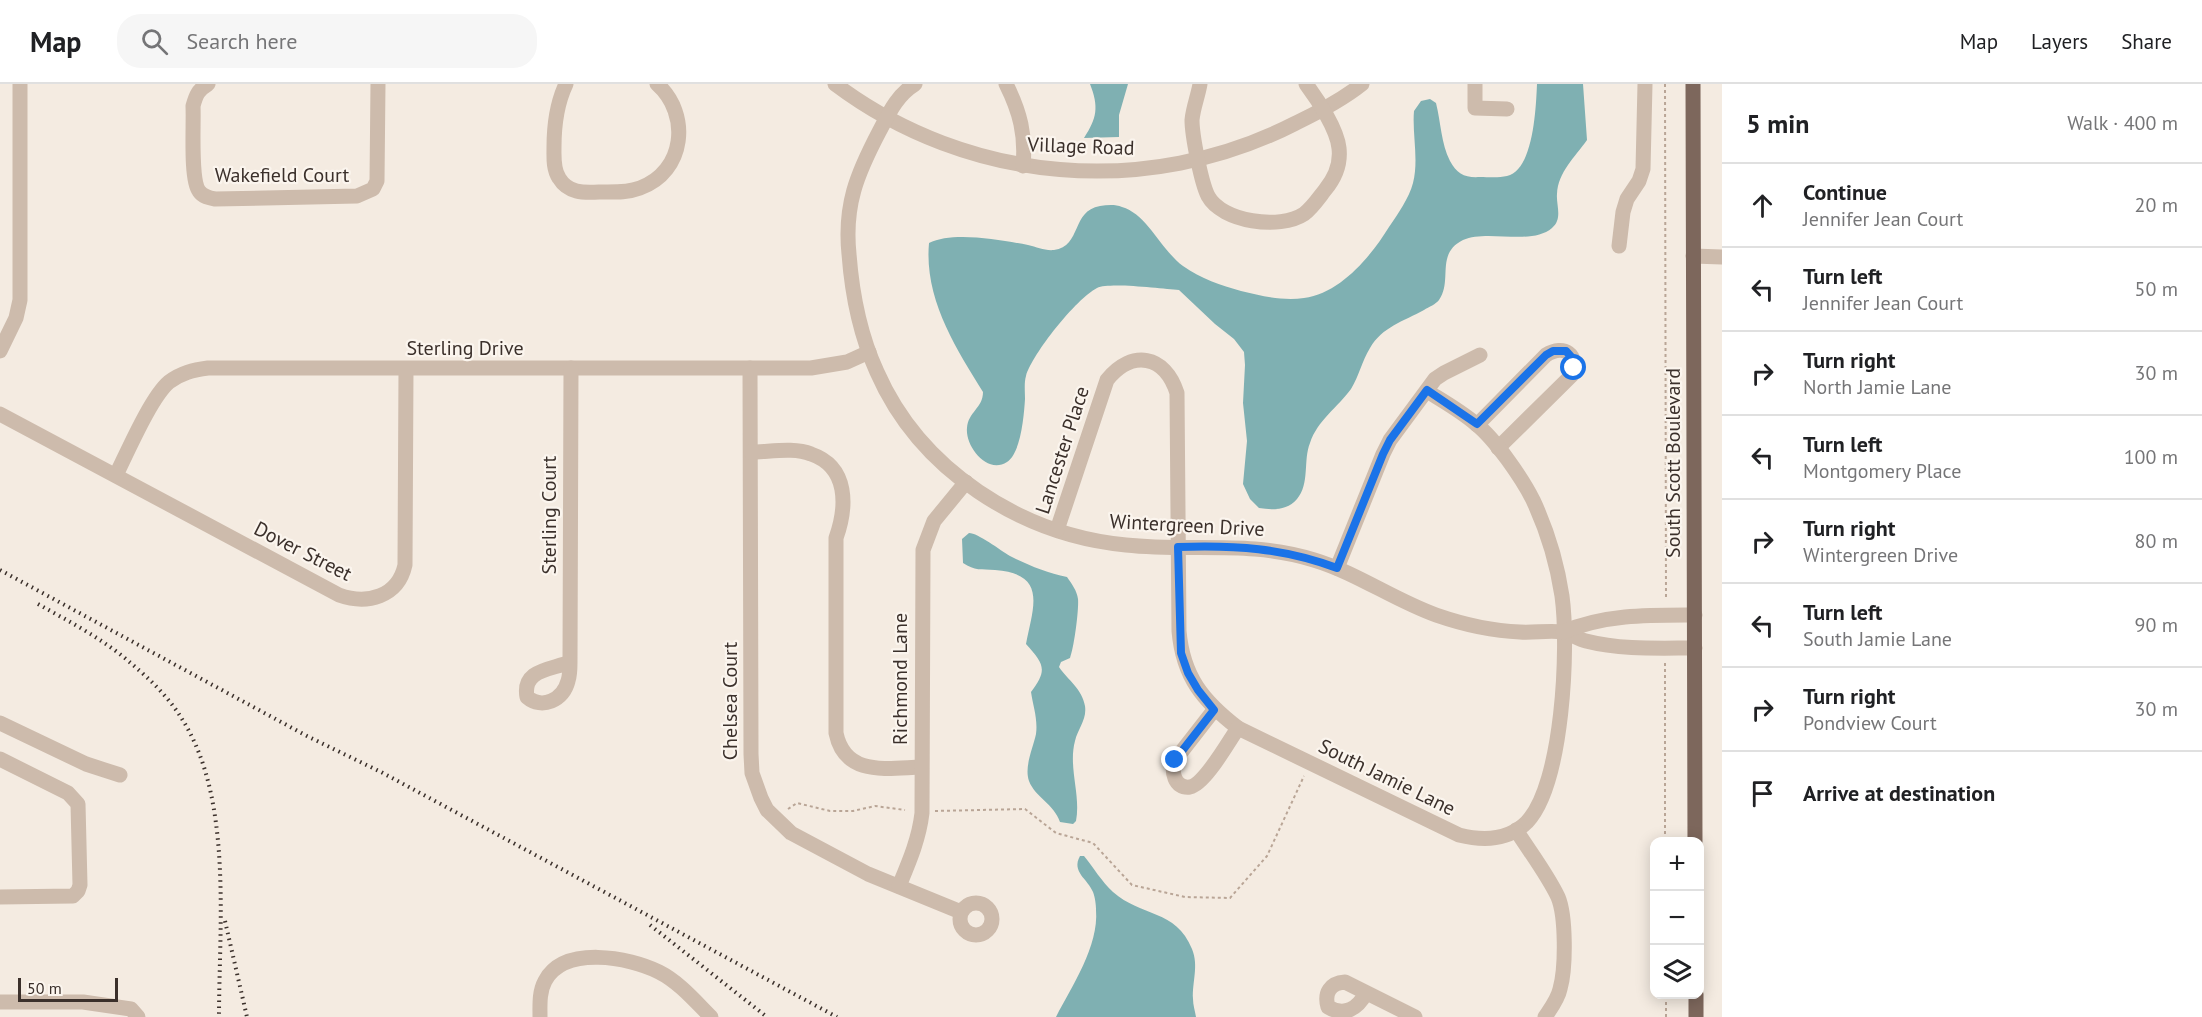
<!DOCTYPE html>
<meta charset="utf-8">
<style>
body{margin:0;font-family:"PT Sans",sans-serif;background:#f6f6f6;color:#202124}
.controls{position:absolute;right:18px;bottom:18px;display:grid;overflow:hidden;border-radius:12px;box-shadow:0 3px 15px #0003}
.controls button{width:54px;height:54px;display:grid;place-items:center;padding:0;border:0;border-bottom:2px solid #e0e0e0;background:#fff;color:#202124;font:30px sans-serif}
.scale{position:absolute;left:18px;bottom:15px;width:100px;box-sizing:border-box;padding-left:6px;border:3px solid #3b302b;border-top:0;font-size:16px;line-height:21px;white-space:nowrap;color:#3b302b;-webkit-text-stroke:4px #fbf5ee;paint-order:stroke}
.stop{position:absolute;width:18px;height:18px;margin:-14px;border:4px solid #1a73e8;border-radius:50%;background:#fff}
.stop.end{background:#1a73e8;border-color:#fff;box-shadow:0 2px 6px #0008}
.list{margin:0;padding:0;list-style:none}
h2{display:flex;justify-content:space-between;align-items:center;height:78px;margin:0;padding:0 24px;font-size:26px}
h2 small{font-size:20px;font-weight:400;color:#757577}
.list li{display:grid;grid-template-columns:39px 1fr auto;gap:18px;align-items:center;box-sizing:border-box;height:84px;padding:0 24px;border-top:2px solid #e0e0e0}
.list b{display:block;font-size:22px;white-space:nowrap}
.list p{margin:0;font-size:20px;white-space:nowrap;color:#757577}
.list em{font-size:20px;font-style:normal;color:#757577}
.icon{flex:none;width:33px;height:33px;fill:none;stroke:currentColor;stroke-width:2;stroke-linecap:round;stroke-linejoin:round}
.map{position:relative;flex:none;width:1722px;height:933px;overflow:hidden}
header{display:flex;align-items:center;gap:36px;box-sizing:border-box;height:84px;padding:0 30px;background:#fff;border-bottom:2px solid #e0e0e0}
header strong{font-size:28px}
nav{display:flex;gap:33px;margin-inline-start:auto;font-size:21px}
.search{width:420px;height:54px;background:#f6f6f6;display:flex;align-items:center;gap:15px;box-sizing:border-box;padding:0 21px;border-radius:24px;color:#757577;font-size:22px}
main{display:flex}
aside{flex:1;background:#fff}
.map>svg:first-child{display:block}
.water{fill:#7fb0b2}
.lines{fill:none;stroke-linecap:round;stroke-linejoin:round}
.path{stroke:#b9a596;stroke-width:2;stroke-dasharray:3 3;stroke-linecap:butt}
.minor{stroke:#cdbbac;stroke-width:15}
.major{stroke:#7d675c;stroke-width:15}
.rail{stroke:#3b302b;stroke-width:4;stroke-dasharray:1.5 4.5;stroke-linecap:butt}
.route{stroke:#1a73e8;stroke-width:8}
.labels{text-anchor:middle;stroke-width:4.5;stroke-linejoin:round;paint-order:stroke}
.street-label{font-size:20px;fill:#3b302b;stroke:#fbf5ee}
</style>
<header>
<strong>Map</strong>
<div class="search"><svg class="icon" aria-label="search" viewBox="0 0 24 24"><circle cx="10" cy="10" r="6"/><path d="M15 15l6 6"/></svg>Search here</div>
<nav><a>Map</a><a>Layers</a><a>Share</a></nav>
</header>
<main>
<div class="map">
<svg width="1722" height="933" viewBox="0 0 1722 933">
<rect width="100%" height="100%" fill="#f4ebe1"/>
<g class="water">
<path d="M1090,0h38l-9,31v22l-35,1c13,-20 15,-31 6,-54z"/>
<path d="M1537,0h46l4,56c-12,17 -29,32 -30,54 -1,11 6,25 -5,34 -21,18 -64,1 -89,12 -28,14 -10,40 -24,60 -3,4 -10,7 -15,10 -20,11 -42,17 -54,38 -8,13 -11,28 -19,41 -13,18 -34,32 -41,54 -7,17 0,41 -13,56 -10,12 -25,11 -38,9l-9,-9 -7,-15 4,-43 -4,-38 2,-38 -1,-13 -10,-13 -19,-15 -36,-34c-17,-1 -69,-8 -82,-2 -21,11 -64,65 -71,88 -2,6 -1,16 -1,23 -1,16 -4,54 -18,63 -20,13 -42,-16 -40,-34 1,-16 16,-20 16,-36 -28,-45 -59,-94 -54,-149 24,-12 72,-3 99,2 9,2 17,6 26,5 28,-4 17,-39 46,-44 7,-1 15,-2 22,1 25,7 39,43 61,59 18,13 38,19 58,25 20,5 42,10 63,7 37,-5 67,-42 85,-71 9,-13 20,-29 24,-44 6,-24 -1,-49 1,-72l7,-10 9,-2 6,4c5,20 5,40 14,58 7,13 15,17 30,16 8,0 19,1 27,-1 27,-6 29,-70 30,-92z"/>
<path d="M969,449c9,0 31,17 41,23 18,9 37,17 57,21 5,7 10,14 11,22 1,11 -4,49 -8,59l-9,4 -2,5c9,13 23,22 26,39 2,14 -7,22 -10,35 -7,26 6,54 1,80l-3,3 -13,-2c-6,-18 -25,-25 -31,-41 -5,-14 4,-33 7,-47 2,-15 -3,-28 -5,-42 17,-22 13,-28 -5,-48 7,-37 22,-70 -31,-74 -14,-1 -20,1 -32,-7l-1,-24z"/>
<path d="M1080,772h4c9,11 18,26 29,36 28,25 63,17 79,57 7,17 0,33 1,50 0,6 2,12 3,18h-140c16,-31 43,-71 40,-107 0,-5 -1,-13 -3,-18 -5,-13 -22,-20 -13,-36z"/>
</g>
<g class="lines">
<g class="path">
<polyline points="1665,0 1666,516"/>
<polyline points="1665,579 1665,758"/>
<polyline points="788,725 797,719 830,727 853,727 875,722 905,726"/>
<polyline points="935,727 1025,725 1056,749 1093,759 1132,801 1185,813 1230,814 1267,772 1304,692"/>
<polyline points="1666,933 1666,910"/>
</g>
<g class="minor">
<path d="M208,0c-10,6 -12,11 -15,22 1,18 -3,73 6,85 4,6 10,7 16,8l142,-3 16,-7 4,-8 1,-97"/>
<path d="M566,0c-9,19 -12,42 -12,63 0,10 -1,22 5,31 9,15 24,15 40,14 14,0 28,1 41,-4 45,-16 51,-74 17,-104"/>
<path d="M835,0c133,100 313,115 461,39 23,-11 46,-23 66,-39"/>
<path d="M915,0c-18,11 -26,29 -36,48 -22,42 -35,73 -30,122 3,40 11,81 28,118 43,98 144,163 249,173 65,7 124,-5 188,15 43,13 80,40 122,55 26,9 56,16 84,17 14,1 29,-2 43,0 8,2 15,7 23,9 35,9 73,7 109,7"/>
<path d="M1006,0c14,28 20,51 17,82"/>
<path d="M1200,0c-2,12 -7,24 -8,36 0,15 9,62 16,76 14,26 72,34 96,18 8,-6 14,-15 21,-24 10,-12 16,-25 14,-42 -2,-19 -21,-48 -33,-64"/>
<polyline points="1475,0 1475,24 1507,25"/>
<polyline points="1619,162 1623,128 1627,115 1639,97 1643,85 1645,0"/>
<polyline points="1693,172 1722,173"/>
<polyline points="0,267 16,234 20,216 20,0"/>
<polyline points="750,284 751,670 752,689 761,714 767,726 791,749 868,790 961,828"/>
<path d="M0,330l339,181c28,10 59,2 66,-30l1,-196"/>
<path d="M1477,341l69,-70c18,-11 33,-1 26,20l-74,73"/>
<path d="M751,368c18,0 43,-5 60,2 38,13 36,53 25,84v195c9,44 51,35 85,34"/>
<path d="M116,391c11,-22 35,-78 53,-93 12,-9 24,-12 39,-14h603l36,-6 22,-10"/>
<path d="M1057,446l50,-150c25,-31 58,-25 70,13l2,238c4,46 24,70 59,97l221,107c24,6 49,6 68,-13 36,-38 42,-175 35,-226 -5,-33 -15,-66 -29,-96 -11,-22 -38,-61 -57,-76 -15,-13 -33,-23 -49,-33"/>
<polyline points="1337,484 1383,370 1390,356 1435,295 1444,289 1480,271"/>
<path d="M1563,548c43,-18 87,-17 132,-17"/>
<path d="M570,578c-19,8 -48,7 -43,35 15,13 36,3 41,-16 2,-6 2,-13 2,-19l1,-294"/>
<path d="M1214,626l-39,50c-4,11 -1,29 15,27 15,-3 39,-46 48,-59"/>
<polyline points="0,639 86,680 120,691"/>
<polyline points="0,675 68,709 78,720 80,801 78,807 73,812 0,813"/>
<path d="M1516,746c14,22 31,44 42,67 8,19 8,71 2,92 -2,10 -9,19 -15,28"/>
<path d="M899,802c10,-24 20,-47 23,-73l1,-263 11,-29 32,-39"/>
<circle cx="976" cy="835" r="16"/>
<path d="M1366,909c-8,15 -21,24 -38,14 -4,-14 2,-24 17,-25l70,35"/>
<polyline points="0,918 83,918 131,925 138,933"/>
<path d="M540,933c0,-12 -1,-25 5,-36 19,-36 84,-24 114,-9 20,10 36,29 52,45"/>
</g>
<g class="major">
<polyline points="1693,0 1695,758"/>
<polyline points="1696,910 1696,933"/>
</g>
<g class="rail">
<polyline points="0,486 307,652 381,688 837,933"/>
<path d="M38,520c32,18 67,36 95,61 18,15 37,34 49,54 51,80 37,206 37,298"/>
<polyline points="225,837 247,933"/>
<polyline points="650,841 767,933"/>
</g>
</g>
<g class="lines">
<path class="route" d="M1175,676l39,-50 -16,-20 -10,-17 -7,-20 -3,-106c57,-2 105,1 159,21l46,-114 7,-14 37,-50 50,34 69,-69 7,-4h13l8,9v8"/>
</g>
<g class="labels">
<g class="street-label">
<text transform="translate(1081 62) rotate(2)" y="7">Village Road</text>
<text x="282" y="98">Wakefield Court</text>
<text x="465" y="271">Sterling Drive</text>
<text transform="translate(1062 366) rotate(-72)" y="7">Lancester Place</text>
<text transform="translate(1673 379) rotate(-90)" y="7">South Scott Boulevard</text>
<text transform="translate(549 431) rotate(-90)" y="7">Sterling Court</text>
<text transform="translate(1187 441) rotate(3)" y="7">Wintergreen Drive</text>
<text transform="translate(303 467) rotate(27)" y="7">Dover Street</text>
<text transform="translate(900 595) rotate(-90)" y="7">Richmond Lane</text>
<text transform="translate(730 617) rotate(-90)" y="7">Chelsea Court</text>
<text transform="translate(1387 693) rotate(26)" y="7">South Jamie Lane</text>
</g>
</g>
</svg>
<div class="controls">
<button>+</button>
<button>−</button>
<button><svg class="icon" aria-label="layers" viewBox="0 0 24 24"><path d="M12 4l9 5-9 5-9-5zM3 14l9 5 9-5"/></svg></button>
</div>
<div class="scale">50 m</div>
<div class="stop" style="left:1574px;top:284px"></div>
<div class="stop end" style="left:1175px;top:676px"></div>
</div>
<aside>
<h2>5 min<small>Walk · 400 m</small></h2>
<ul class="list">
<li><svg class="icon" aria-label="ahead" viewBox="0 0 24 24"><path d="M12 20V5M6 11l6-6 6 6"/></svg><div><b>Continue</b><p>Jennifer Jean Court</p></div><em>20 m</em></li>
<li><svg class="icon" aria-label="left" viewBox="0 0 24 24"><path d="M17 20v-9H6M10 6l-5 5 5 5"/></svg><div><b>Turn left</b><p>Jennifer Jean Court</p></div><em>50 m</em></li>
<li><svg class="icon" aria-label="right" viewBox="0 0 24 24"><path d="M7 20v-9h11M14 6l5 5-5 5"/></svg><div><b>Turn right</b><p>North Jamie Lane</p></div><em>30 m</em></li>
<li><svg class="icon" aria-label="left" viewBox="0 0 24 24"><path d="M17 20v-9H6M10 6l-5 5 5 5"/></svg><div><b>Turn left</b><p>Montgomery Place</p></div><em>100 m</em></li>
<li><svg class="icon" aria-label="right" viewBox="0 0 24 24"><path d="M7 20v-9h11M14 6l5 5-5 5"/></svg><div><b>Turn right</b><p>Wintergreen Drive</p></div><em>80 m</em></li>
<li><svg class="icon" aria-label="left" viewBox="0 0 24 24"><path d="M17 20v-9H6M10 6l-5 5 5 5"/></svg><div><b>Turn left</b><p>South Jamie Lane</p></div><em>90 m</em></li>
<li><svg class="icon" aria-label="right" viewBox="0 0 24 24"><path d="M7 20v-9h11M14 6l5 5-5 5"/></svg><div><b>Turn right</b><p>Pondview Court</p></div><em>30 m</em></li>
<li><svg class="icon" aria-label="arrive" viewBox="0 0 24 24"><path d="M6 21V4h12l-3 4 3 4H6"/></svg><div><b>Arrive at destination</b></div></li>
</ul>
</aside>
</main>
